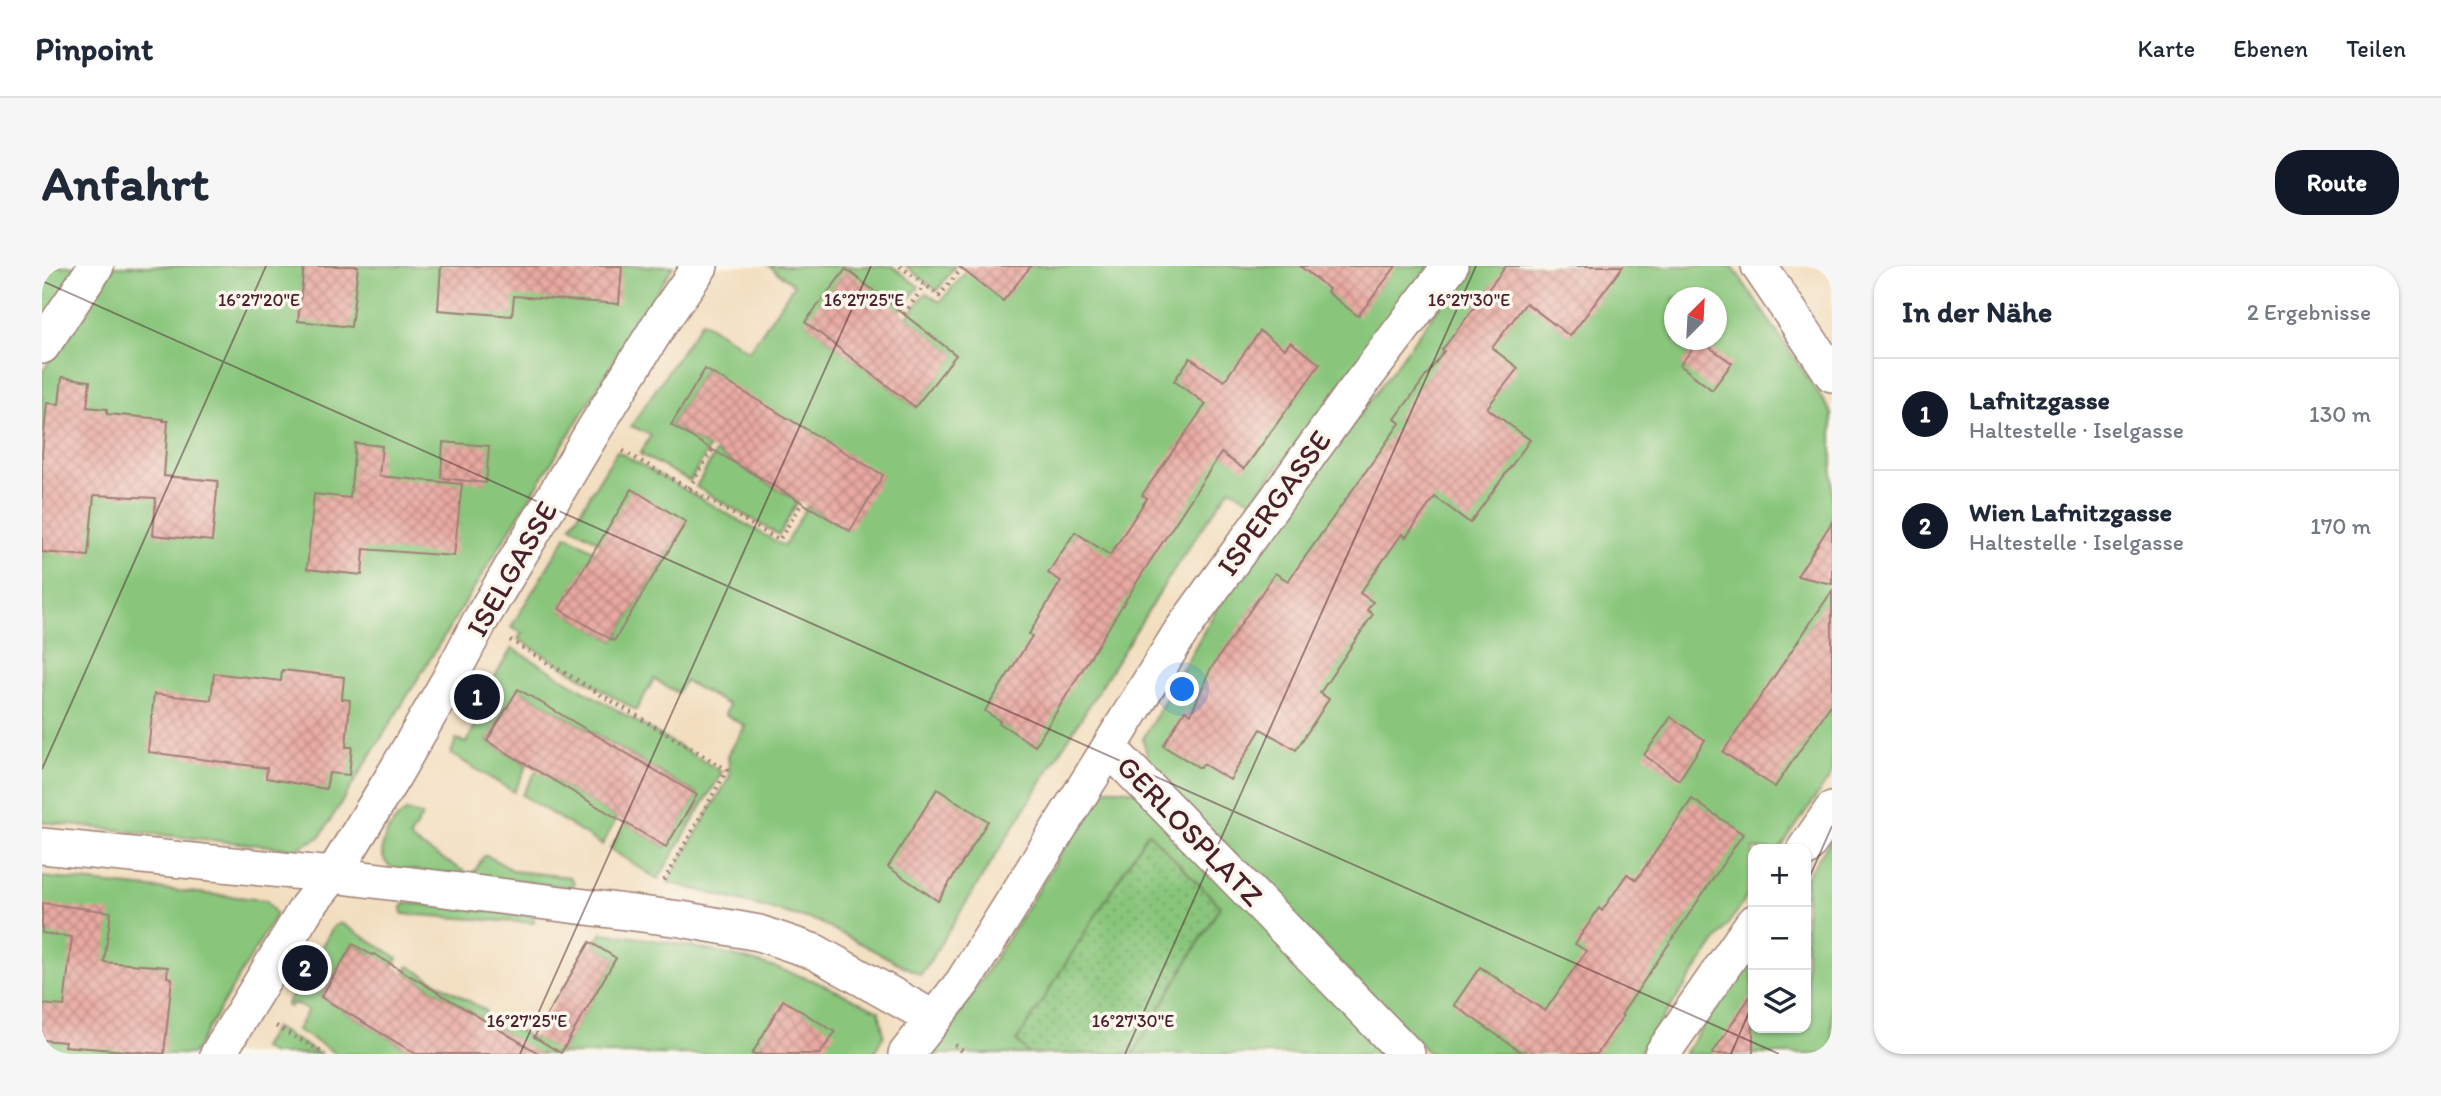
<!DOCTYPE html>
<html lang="de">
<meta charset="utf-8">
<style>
body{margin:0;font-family:Itim,sans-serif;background:#f6f6f7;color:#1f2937}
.controls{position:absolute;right:21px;bottom:21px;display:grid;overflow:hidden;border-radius:14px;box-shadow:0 2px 5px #0004}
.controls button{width:63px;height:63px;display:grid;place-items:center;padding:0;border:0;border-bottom:2px solid #e0e1e3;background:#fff;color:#1f2937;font:35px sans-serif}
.compass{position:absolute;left:1622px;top:21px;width:63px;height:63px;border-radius:50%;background:#fff;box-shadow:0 2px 5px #0004;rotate:24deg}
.you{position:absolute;left:1141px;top:424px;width:24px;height:24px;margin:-18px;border:5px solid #fff;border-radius:50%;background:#1a73e8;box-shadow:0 0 0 10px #1a73e833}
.badge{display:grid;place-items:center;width:46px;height:46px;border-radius:50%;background:#111827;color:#fff;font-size:23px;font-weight:700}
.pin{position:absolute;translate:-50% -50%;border:4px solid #fff;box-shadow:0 2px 7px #0006}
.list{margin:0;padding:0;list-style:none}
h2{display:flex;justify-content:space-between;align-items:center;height:91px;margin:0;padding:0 28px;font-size:30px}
h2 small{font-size:23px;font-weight:400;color:#747a83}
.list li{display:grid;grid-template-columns:46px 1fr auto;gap:21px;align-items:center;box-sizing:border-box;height:112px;padding:0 28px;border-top:2px solid #e0e1e3}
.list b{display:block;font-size:26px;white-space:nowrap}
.list p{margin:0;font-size:23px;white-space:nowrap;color:#747a83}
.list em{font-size:23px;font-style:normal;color:#747a83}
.icon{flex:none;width:38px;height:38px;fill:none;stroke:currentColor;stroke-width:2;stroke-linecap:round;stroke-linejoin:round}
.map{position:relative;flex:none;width:1790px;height:788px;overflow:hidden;border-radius:28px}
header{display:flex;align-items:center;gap:42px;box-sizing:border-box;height:98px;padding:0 35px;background:#fff;border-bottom:2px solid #e0e1e3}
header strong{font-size:33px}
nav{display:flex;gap:38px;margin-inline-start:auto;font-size:24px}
.intro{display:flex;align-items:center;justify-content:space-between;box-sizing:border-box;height:168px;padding:0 42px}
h1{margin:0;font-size:49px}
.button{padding:18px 32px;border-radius:28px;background:#111827;color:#fff;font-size:24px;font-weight:700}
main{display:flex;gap:42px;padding:0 42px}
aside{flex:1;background:#fff;border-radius:28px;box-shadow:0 2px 5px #0004}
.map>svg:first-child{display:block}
.green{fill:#89c67c;stroke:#6a7254;stroke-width:2;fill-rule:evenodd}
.park{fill:url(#park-dots);stroke:#6a7254;stroke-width:2}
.building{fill:url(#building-cross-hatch)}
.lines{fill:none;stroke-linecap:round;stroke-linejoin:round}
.minor-casing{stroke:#9e7e75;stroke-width:38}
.path{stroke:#9e7e75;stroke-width:4.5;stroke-dasharray:2 5;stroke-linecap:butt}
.minor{stroke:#fff;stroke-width:35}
.ticks{fill:none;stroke:#4a1f2b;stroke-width:2;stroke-opacity:0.45}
.labels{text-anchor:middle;stroke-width:7;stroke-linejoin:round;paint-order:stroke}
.street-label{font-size:30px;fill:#4a1f2b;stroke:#fbf7ec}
.ticks-label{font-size:18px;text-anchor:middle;fill:#4a1f2b;stroke:#fbf7ec;stroke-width:7;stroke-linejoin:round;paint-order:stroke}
</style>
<header>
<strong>Pinpoint</strong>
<nav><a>Karte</a><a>Ebenen</a><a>Teilen</a></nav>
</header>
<div class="intro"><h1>Anfahrt</h1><a class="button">Route</a></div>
<main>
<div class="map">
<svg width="1790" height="788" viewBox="0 0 1790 788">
<defs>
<pattern id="park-dots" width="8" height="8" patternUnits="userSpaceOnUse" patternTransform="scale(1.75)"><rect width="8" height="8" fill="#89c67c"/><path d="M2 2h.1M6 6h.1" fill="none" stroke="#72a066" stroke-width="1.8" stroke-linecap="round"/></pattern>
<pattern id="building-cross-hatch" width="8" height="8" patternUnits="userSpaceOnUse" patternTransform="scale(1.75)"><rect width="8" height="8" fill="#e8a9a1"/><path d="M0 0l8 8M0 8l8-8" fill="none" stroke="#be8983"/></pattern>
</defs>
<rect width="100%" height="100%" fill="#fbf7ec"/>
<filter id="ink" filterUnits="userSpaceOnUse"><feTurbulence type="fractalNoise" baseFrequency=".0143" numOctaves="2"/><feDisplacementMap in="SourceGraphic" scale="14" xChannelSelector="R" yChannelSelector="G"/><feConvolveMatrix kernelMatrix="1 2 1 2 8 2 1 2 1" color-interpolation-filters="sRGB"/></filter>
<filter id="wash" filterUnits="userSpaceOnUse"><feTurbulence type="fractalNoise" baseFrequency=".00686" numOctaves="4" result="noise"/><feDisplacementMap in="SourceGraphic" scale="28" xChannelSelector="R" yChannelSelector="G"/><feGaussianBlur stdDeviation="1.57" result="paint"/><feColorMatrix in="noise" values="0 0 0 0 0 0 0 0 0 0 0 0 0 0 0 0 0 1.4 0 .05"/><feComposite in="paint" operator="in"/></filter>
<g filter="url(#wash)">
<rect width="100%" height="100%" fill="#f2debf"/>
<g class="green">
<polygon points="0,0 43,0 0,65"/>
<polygon points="71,0 631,0 278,571 254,583 0,556 0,106"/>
<polygon points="727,0 850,0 877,21 857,45 764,56 873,141 913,89 865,51 884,27 898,36 924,6 989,0 1388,0 1210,235 1188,222 1136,297 879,709 775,655 626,616 688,510 686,489 703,460 683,448 687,439 643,415 635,427 612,413 594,444 476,373 480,367 469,361 525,269 553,285 518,343 572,375 644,257 558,276 529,260 575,185 742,280 765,240 808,265 663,103 629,159 667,182 648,215 598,188 609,169 589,160 660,55 707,85 752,19"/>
<polygon points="864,0 913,0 895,25"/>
<path d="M1427,0h263l100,148v360l-52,75h-27v39l-115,166h-208l-279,-283 -8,-32 73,-129zM1632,32h42v42h-42z"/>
<polygon points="674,186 756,235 737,269 654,221"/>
<polygon points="470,382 680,506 616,613 568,583 584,557 624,581 655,528 477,423 445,475 485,499 472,526 409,488 414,473 424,477 441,446 434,442"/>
<polygon points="495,504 575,552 560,579 480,529"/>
<polygon points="1063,523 1080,523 1098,527 1351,788 1091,788 1178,640 975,775 987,788 892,788 1053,534"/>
<path d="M365,545l15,5 -12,21 4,5 53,31 7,-1 10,-16h4l26,15 56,6 4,6 -3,4 -179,-19c-22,-15 -2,-47 15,-57z"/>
<polygon points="1790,572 1790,788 1642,788 1711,687 1711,762 1764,762 1764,611"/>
<polygon points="0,611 224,634 234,648 151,788 0,788"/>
<polygon points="364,637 488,649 492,653 492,657 361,648 360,641"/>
<polygon points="299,657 356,692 351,700 311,678 279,731 374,788 295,788 255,764 266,744 251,737 248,741 244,739 292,660"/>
<path d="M560,667c69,8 139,21 204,45 25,9 49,22 73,33l5,24 -11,19h-345l2,-4 -37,-25 4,-7 36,21 1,-2 27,15 55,-94 -22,-13z"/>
<polygon points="367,700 444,745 440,753 363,706"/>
<polygon points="232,761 278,788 230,788 220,782"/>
</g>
<polygon class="park" points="1106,566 1178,640 1091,788 987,788 975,775"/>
<g id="blocks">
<g class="building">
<polygon points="262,0 316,0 309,61 256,55"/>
<polygon points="399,0 580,0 577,38 472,30 470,50 396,44"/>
<polygon points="916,0 989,0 961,35"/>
<polygon points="1258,0 1354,0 1316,50 1285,26 1287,23"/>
<polygon points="1464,0 1581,0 1528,70 1484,37 1450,82 1476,102 1445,142 1488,174 1428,257 1393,231 1364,271 1360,268 1318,327 1331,336 1325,344 1331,348 1278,427 1287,433 1254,484 1219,463 1188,514 1161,498 1158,502 1121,480 1143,444 1149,448 1168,404 1233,307 1246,315 1358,157 1353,153 1402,85 1400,84"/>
<polygon points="804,3 914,89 873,141 763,56"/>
<polygon points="1218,65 1243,83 1248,76 1278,98 1202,203 1179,187 1103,303 993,480 957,457 958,455 943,445 990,370 987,368 1019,315 1006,307 1033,266 1068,289 1105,232 1100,229 1164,138 1132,115 1148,92 1182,115"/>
<polygon points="1657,74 1690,97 1670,124 1638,99"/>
<polygon points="663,103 841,209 808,265 629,159"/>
<polygon points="20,111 48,115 45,141 65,143 65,148 121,153 121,155 126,155 122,210 176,215 170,275 111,269 114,232 52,229 46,290 0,286 0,187 5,137 17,138"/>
<polygon points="401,176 447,180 444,217 399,212"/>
<polygon points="313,177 340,180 337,210 420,218 412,290 322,283 320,309 265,303 272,228 308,232"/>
<polygon points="590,223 644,256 572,375 517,343"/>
<polygon points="1790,256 1790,318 1755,310"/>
<polygon points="1790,325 1790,437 1733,521 1681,486"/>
<polygon points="240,404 302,411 300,433 308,434 304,481 310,481 307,509 287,507 284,523 224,512 225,502 106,486 112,428 169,434 172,407 239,415"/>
<polygon points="476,423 655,529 624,581 445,475"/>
<polygon points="1629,451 1663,474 1637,514 1602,489"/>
<polygon points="895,523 946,555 896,635 846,601"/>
<polygon points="1650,533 1701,568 1579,749 1581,750 1555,788 1482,788 1412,739 1438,701 1503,745 1544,685 1533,678 1557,642 1560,645 1585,608 1594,614"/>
<polygon points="0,637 69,646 62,696 126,701 125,711 130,712 122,788 22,780 23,776 0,774 0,738 22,740 30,671 0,667"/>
<polygon points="548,676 574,692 519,787 492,771"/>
<polygon points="311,678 330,689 332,688 498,788 374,788 279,731"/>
<polygon points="1711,726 1711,788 1670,788"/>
<polygon points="741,734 793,766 778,788 710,788"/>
</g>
</g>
</g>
<g filter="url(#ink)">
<use href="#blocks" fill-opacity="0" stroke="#9e7e75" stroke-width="2"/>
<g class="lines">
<g class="minor-casing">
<g id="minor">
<polyline points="1717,0 1790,108"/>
<polyline points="0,80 54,0"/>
<polyline points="1067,482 1138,367 1310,129 1408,0"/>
<polyline points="0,580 291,609 639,653 717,667 773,686 891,752"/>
<polyline points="1763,583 1790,544"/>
<polyline points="176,788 265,641 291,609 352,509 407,414 438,355 550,167 617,59 658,0"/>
<polyline points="864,788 921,716 1067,482 1365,788"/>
<polyline points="1620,788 1711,657"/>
</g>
</g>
<g class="path">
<polyline points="858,0 897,30 920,2"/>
<polyline points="862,48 883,19"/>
<polyline points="581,185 737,274 760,237"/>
<polyline points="647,222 670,184"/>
<polyline points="468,374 685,504 622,615"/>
<polyline points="234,760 283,788"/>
<polyline points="913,779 924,788"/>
</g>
<use href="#minor" class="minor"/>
</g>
</g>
<path class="ticks" d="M0,15l1737,773M0,503l224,-503M1764,619l26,-59M478,788l351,-788M1083,788l351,-788M1689,788l22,-51"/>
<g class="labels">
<g class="street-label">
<text transform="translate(1232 237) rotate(-54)" y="10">ISPERGASSE</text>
<text transform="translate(470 303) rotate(-60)" y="10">ISELGASSE</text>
<text transform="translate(1148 565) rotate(46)" y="10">GERLOSPLATZ</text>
</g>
</g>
<g class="ticks-label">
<text x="822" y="40">16°27'25"E</text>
<text x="1427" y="40">16°27'30"E</text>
<text x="217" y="40">16°27'20"E</text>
<text x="485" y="761">16°27'25"E</text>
<text x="1091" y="761">16°27'30"E</text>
</g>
</svg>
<div class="controls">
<button>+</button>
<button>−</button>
<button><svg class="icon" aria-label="layers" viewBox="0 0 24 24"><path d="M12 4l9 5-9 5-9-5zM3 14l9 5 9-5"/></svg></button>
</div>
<svg class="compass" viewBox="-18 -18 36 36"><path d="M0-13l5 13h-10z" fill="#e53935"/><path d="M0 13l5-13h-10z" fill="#747a83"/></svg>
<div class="you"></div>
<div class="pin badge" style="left:435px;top:431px">1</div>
<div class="pin badge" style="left:263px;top:702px">2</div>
</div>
<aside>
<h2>In der Nähe<small>2 Ergebnisse</small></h2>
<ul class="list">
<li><span class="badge">1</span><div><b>Lafnitzgasse</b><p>Haltestelle · Iselgasse</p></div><em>130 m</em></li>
<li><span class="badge">2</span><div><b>Wien Lafnitzgasse</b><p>Haltestelle · Iselgasse</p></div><em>170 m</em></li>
</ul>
</aside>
</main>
